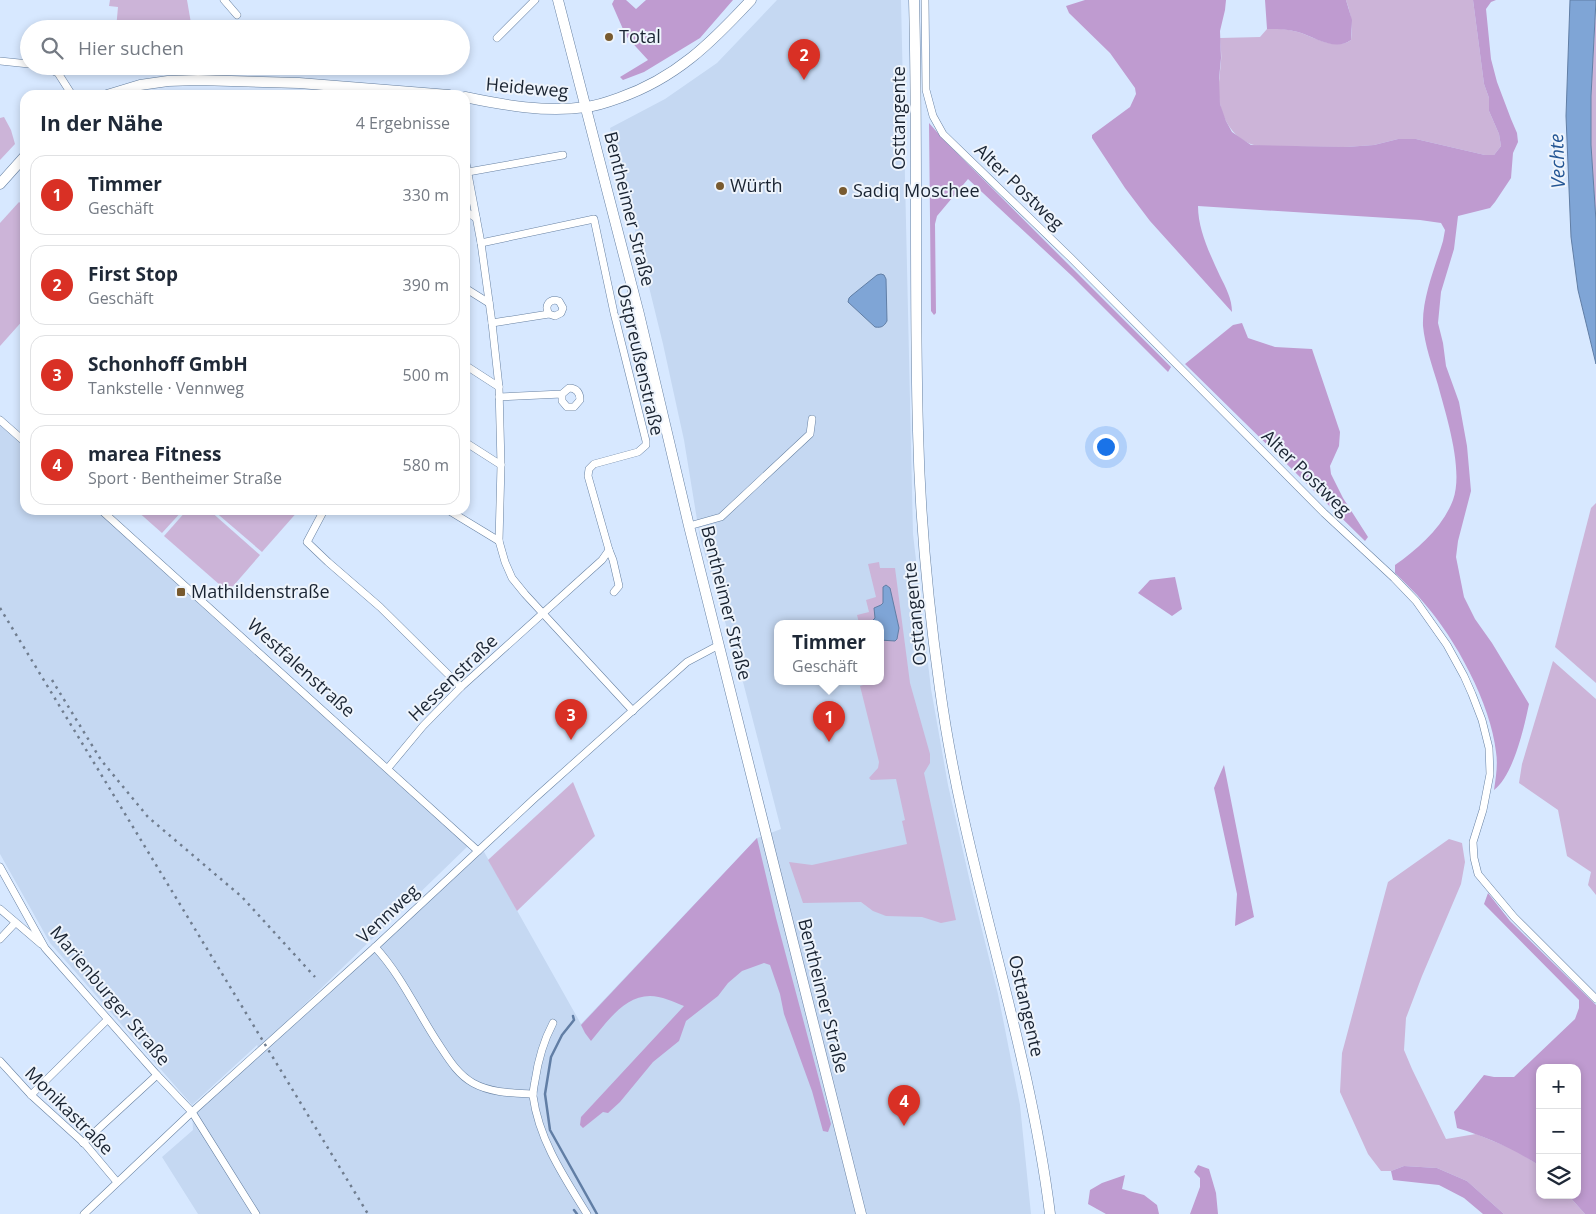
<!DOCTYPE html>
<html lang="de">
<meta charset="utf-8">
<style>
body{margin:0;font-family:"Open Sans",sans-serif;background:#f2f2f3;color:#1f2937}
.controls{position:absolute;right:15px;bottom:15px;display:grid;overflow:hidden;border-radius:10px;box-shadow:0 2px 8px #0003}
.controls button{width:45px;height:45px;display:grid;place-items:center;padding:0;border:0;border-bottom:1px solid #e0e1e3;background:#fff;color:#1f2937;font:25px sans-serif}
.you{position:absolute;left:1105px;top:446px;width:18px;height:18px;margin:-12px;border:4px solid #fff;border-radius:50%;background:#1a73e8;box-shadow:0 0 0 8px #1a73e833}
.badge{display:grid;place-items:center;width:32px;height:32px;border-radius:50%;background:#d93025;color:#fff;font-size:16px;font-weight:700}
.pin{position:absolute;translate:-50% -41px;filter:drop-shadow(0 1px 2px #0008)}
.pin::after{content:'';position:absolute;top:26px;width:18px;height:15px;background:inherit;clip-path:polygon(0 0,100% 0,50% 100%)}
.popup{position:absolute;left:774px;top:620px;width:110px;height:65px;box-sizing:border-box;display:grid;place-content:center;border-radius:10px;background:#fff;filter:drop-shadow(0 1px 4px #0005);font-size:16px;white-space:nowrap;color:#747a83}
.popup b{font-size:19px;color:#1f2937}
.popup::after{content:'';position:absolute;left:50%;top:100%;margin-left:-10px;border:10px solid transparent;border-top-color:#fff}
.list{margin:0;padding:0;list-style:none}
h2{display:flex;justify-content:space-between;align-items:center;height:65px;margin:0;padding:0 20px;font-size:21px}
h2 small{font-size:16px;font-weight:400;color:#747a83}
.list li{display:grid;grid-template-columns:32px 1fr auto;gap:15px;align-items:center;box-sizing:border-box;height:80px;margin:0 10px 10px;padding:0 10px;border:1px solid #e0e1e3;border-radius:15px}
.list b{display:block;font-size:19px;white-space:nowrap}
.list p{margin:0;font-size:16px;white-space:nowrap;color:#747a83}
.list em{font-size:16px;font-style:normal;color:#747a83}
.icon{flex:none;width:28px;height:28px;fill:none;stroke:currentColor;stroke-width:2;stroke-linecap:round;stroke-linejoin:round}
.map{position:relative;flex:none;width:1596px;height:1214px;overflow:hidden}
.search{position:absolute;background:#fff;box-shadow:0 2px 8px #0003;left:20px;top:20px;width:450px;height:55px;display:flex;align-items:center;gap:12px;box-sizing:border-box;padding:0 18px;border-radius:28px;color:#747a83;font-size:19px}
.panel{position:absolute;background:#fff;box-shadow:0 2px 8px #0003;left:20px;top:90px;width:450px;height:425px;border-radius:15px}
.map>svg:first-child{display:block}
.built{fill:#c5d8f2;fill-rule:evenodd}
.green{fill:#ccb4d8}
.forest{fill:#bf9bd0}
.water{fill:#7fa5d6;stroke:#617ea5}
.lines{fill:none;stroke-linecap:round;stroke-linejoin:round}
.stream{stroke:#617ea5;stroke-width:2.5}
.street-casing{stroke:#6781a2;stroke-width:8}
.secondary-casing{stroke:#6781a2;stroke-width:11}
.primary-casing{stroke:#6781a2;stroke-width:11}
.street{stroke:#fff;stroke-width:7}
.secondary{stroke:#fff;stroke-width:10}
.primary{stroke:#fff;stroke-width:10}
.rail{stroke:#707d8f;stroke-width:2.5;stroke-dasharray:2.5 5;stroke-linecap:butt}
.poi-dot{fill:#785a2f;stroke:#eef4fc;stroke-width:2}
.labels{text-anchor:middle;stroke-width:4;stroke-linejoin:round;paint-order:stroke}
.poi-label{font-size:18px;fill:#1a2432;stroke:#eef4fc;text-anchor:start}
.street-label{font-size:18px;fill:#1a2432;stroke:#eef4fc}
.water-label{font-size:19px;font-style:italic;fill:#245694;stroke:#eef4fc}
</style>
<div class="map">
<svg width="1596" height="1214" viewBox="0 0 1596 1214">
<rect width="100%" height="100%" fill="#d7e8ff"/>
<path class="built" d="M777,0h124l12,534 18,155 17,96 22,97 28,112 22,111 11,109h-833l-36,-57 31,-27 -1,-18 67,-62 -2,-5 -65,60 -142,-162 -50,-89v-429l25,21v64h77l366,336 -192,186 207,-182 98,174 176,-186 24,-9 -38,-147 -43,-144 -16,-98 -21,-96 -53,-216 55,-29 52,-36zM778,623h102v58h-102z"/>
<g class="green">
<polygon points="110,0 187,0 192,29 116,29 118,7 109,6"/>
<path d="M1346,0h127l11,84 5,14v13l10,23 2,12 -7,9h-9l-69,-16h-18l-24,6 -28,2 -87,-1c-21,-3 -35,-22 -39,-42 -3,-15 0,-29 1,-43 1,-8 -1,-16 -1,-23l40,-1 7,-8c11,-1 21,0 31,3 16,5 38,19 53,8 2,-15 0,-26 -5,-40z"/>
<polygon points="1596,8 1596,221 1591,145 1591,96"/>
<polygon points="4,117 11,130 15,144 0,160 0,118"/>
<polygon points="19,202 25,207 25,318 0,346 0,223"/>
<polygon points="1596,503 1596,683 1555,647 1591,508"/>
<polygon points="136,510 183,510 162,533"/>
<polygon points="187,510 209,510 260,555 228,592 164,536"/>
<polygon points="213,510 299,510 262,552"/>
<polygon points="879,562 880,568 895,568 910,683 930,754 930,763 924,773 956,920 941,923 922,917 886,916 873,911 861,902 803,903 789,862 812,865 907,844 902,821 905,820 896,779 871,780 869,778 878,768 879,762 860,686 876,681 880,681 880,623 859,623 857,615 869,612 866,600 876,597 868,564"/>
<polygon points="1553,661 1596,699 1596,895 1588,885 1591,872 1567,856 1558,810 1519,783 1522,764"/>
<polygon points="573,782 595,836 517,911 488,860"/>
<polygon points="1449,839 1462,843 1465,862 1461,884 1422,976 1406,1018 1404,1050 1412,1069 1446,1139 1476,1134 1515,1150 1540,1166 1540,1195 1568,1195 1585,1214 1504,1214 1467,1181 1437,1168 1404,1166 1391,1171 1381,1171 1368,1154 1340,1092 1342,1053 1388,882"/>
</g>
<g class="forest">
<polygon points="614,0 626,0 636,9 646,0 733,0 700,38 644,72 623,80 620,77 648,60 626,36 612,4"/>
<path d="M1085,0h141l-1,10 -5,21 1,27 -2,21 1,25 6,17 6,11 19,13 95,2 28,-2 24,-6h18l69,16h9l7,-9 -2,-12 -10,-23v-13l-5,-14 -11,-84h23l-5,2 -5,7 5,50 6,23 14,37 6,14 1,9 -5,11 -2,25 -16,24 -5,6 -32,8 -4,33 -13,43 -3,31 5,20 3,23 13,36 8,44 4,45 -13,50 -2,16 8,40 11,22 17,24 37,61c-5,24 -16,72 -35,86 2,-13 4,-26 2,-38 -5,-48 -41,-114 -72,-149 -9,-11 -19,-20 -29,-30v-8c23,-16 48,-38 58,-65 11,-30 -7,-85 -15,-115 -6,-20 -13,-39 -15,-59 -1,-29 12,-58 20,-85l2,-11 -4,-7 -21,-3 -222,-14c0,24 12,48 22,70 6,12 12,23 12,36l-82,-91 -25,-33 -33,-50v-3l38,-28 6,-13 -1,-6 -25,-35 -41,-40 -3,-7z"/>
<path d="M1265,0h81l6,20 -1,20c-16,12 -36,-3 -53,-8 -10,-3 -20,-3 -31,-3z"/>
<polygon points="929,123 944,140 1171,367 1168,372 1072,276 968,179 937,216 935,224 936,313 934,315 931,311"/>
<polygon points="1242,323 1248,338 1275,347 1312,349 1340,432 1339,446 1330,466 1331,474 1343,498 1368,537 1365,541 1185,364 1233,325"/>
<polygon points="1175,577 1182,609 1172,616 1138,593 1150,580"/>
<polygon points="1224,765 1254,917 1235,926 1237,894 1214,788"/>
<path d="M757,838l19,80 55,206 -3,8 -5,-1 -11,-40 -28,-77 -4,-20 -10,-29 -6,-2 -22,8 -14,12 -10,13 -32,25 -7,20 -26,21 -33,40 -12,11 -5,-1 -20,16 -3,-3 1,-8 103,-111c-10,-4 -23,-10 -34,-10 -26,0 -44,27 -59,45l-6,-8 -4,-8z"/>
<path d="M1488,893l22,28 86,84v209h-11l-17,-19h9v-127h-37v98c-26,-17 -53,-29 -83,-38l-3,-16 30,-37 10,2h20l61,-58 4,-11v-8l-95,-96z"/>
<polygon points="1198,1165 1209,1169 1216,1193 1218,1214 1190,1214 1200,1187 1200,1178 1194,1172"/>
<polygon points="1404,1166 1437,1168 1467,1181 1504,1214 1483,1214 1464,1198 1439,1185 1393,1180 1391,1171"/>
<polygon points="1125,1175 1122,1189 1144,1195 1157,1205 1159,1214 1106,1214 1088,1204 1090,1190 1102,1183"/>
</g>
<g class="water">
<polygon points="1570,0 1596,0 1591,96 1591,145 1596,221 1596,364 1578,290 1571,237 1566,116"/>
<path d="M881,274l3,1 2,4 1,42c-3,5 -5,7 -12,6l-27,-25 1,-4 2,-2 26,-21z"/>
<polygon points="886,585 890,588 899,628 897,639 895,641 880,640 880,623 870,623 875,618 874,608 881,605 883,603 883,587"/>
</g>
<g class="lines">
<g class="stream">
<polyline points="573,1016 574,1020 562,1035 551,1057 545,1094 550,1130 597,1214"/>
<polyline points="574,1210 577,1214"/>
</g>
<g class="street-casing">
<g id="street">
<polyline points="224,0 237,15"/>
<polyline points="925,0 926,90 933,116 943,134 1071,258 1324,513 1394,578 1416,601 1447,645 1464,676 1472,694 1482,720 1489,748 1490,774 1483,810 1473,842 1474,858 1478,874 1514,917 1596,999"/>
<polyline points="497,38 535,0"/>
<polyline points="0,61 29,64"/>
<polyline points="42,66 58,73 72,95"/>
<polyline points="465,158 481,243 492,323 499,387 501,465 499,541 505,562 512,578 525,594 633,711"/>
<polyline points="468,172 563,155"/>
<polyline points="465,211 476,218"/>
<polyline points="465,288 489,303"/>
<path d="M492,323l57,-9 6,2 6,-3 2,-5 -4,-7c-10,-3 -15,5 -10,13"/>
<polyline points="465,365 499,387"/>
<path d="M499,397l63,-3 7,-6c8,0 11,5 11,12l-6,7h-7l-5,-6v-7"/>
<polyline points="0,420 25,442"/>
<polyline points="465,442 501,465"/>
<polyline points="101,510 478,851"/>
<polyline points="324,510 307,542 328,562 380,607 461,687"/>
<polyline points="448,510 499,541"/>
<polyline points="689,526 721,517 810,434 812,419"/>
<polyline points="609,550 613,560 619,586 614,592"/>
<polyline points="388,768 423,726 461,687 602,560 609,550 588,476 589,469 594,464 638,452 646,445 646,441 614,313 594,219 481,243"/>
<polyline points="0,867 45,948 157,1075 192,1112 256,1214"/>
<polyline points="0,909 41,944"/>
<polyline points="0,939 15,923"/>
<path d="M375,947c26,28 42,64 63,96 10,15 19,31 35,40 18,10 40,10 60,11"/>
<path d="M553,1023c-10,19 -15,37 -18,58 -1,5 -2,10 -2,15 6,44 31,81 54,118"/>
<polyline points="0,1061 31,1095 85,1144 117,1182"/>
<polyline points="31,1095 107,1020"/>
<polyline points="83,1143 157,1075"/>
<polyline points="84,1214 192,1112 375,947 535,798 687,662 719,645"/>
</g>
</g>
<g class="secondary-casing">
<g id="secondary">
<polyline points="558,0 639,314 689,526 861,1214"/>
<polyline points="107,95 140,85 168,81 198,80 299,83 449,95"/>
<path d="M465,97c38,8 81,16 121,10 11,-1 22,-5 33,-9 57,-20 92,-55 132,-98"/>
<polyline points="0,184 25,156"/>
</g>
</g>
<g class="primary-casing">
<path id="primary" d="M914,0c4,144 0,288 4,431 2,87 10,173 22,258 24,178 88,347 110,525"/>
</g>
<use href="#street" class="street"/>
<use href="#secondary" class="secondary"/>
<use href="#primary" class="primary"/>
<g class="rail">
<polyline points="0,608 368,1214"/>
<polyline points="52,680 101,760 148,817 242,897 315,977"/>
</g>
</g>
<g class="poi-dot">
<circle cx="609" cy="37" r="5"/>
<circle cx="720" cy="186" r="5"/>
<circle cx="843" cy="191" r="5"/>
<rect x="176" y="587" width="10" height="10" rx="2.5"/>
</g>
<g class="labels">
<g class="poi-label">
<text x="619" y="43">Total</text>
<text x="730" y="192">Würth</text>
<text x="853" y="197">Sadiq Moschee</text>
<text x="191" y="598">Mathildenstraße</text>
</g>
<g class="street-label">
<text transform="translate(527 88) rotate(5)" y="6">Heideweg</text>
<text transform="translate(899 118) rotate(-90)" y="6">Osttangente</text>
<text transform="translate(1019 187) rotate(44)" y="6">Alter Postweg</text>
<text transform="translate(629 209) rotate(76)" y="6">Bentheimer Straße</text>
<text transform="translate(640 360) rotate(77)" y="6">Ostpreußenstraße</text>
<text transform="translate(1306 473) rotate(44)" y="6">Alter Postweg</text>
<text transform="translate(726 603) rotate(76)" y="6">Bentheimer Straße</text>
<text transform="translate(915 614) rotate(-96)" y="6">Osttangente</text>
<text transform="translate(301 668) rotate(42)" y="6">Westfalenstraße</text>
<text transform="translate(453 678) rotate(-44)" y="6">Hessenstraße</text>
<text transform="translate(388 914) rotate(-43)" y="6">Vennweg</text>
<text transform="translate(110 996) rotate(50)" y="6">Marienburger Straße</text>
<text transform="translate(823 996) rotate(76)" y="6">Bentheimer Straße</text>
<text transform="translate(1026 1006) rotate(77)" y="6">Osttangente</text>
<text transform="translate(69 1111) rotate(45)" y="6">Monikastraße</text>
</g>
<g class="water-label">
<text transform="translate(1557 161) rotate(-92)" y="7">Vechte</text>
</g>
</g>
</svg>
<div class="controls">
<button>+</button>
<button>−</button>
<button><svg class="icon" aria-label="layers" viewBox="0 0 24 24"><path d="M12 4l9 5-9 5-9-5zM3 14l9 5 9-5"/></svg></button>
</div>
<div class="you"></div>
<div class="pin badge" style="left:829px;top:742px">1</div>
<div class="popup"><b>Timmer</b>Geschäft</div>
<div class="pin badge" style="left:804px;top:80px">2</div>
<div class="pin badge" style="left:571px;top:740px">3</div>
<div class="pin badge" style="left:904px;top:1126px">4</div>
<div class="search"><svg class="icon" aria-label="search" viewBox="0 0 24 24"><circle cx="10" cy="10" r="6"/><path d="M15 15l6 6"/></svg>Hier suchen</div>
<section class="panel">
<h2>In der Nähe<small>4 Ergebnisse</small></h2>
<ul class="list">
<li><span class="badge">1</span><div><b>Timmer</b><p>Geschäft</p></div><em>330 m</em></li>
<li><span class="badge">2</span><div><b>First Stop</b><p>Geschäft</p></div><em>390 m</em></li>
<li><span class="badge">3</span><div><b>Schonhoff GmbH</b><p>Tankstelle · Vennweg</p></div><em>500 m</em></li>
<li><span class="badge">4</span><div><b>marea Fitness</b><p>Sport · Bentheimer Straße</p></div><em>580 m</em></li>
</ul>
</section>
</div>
